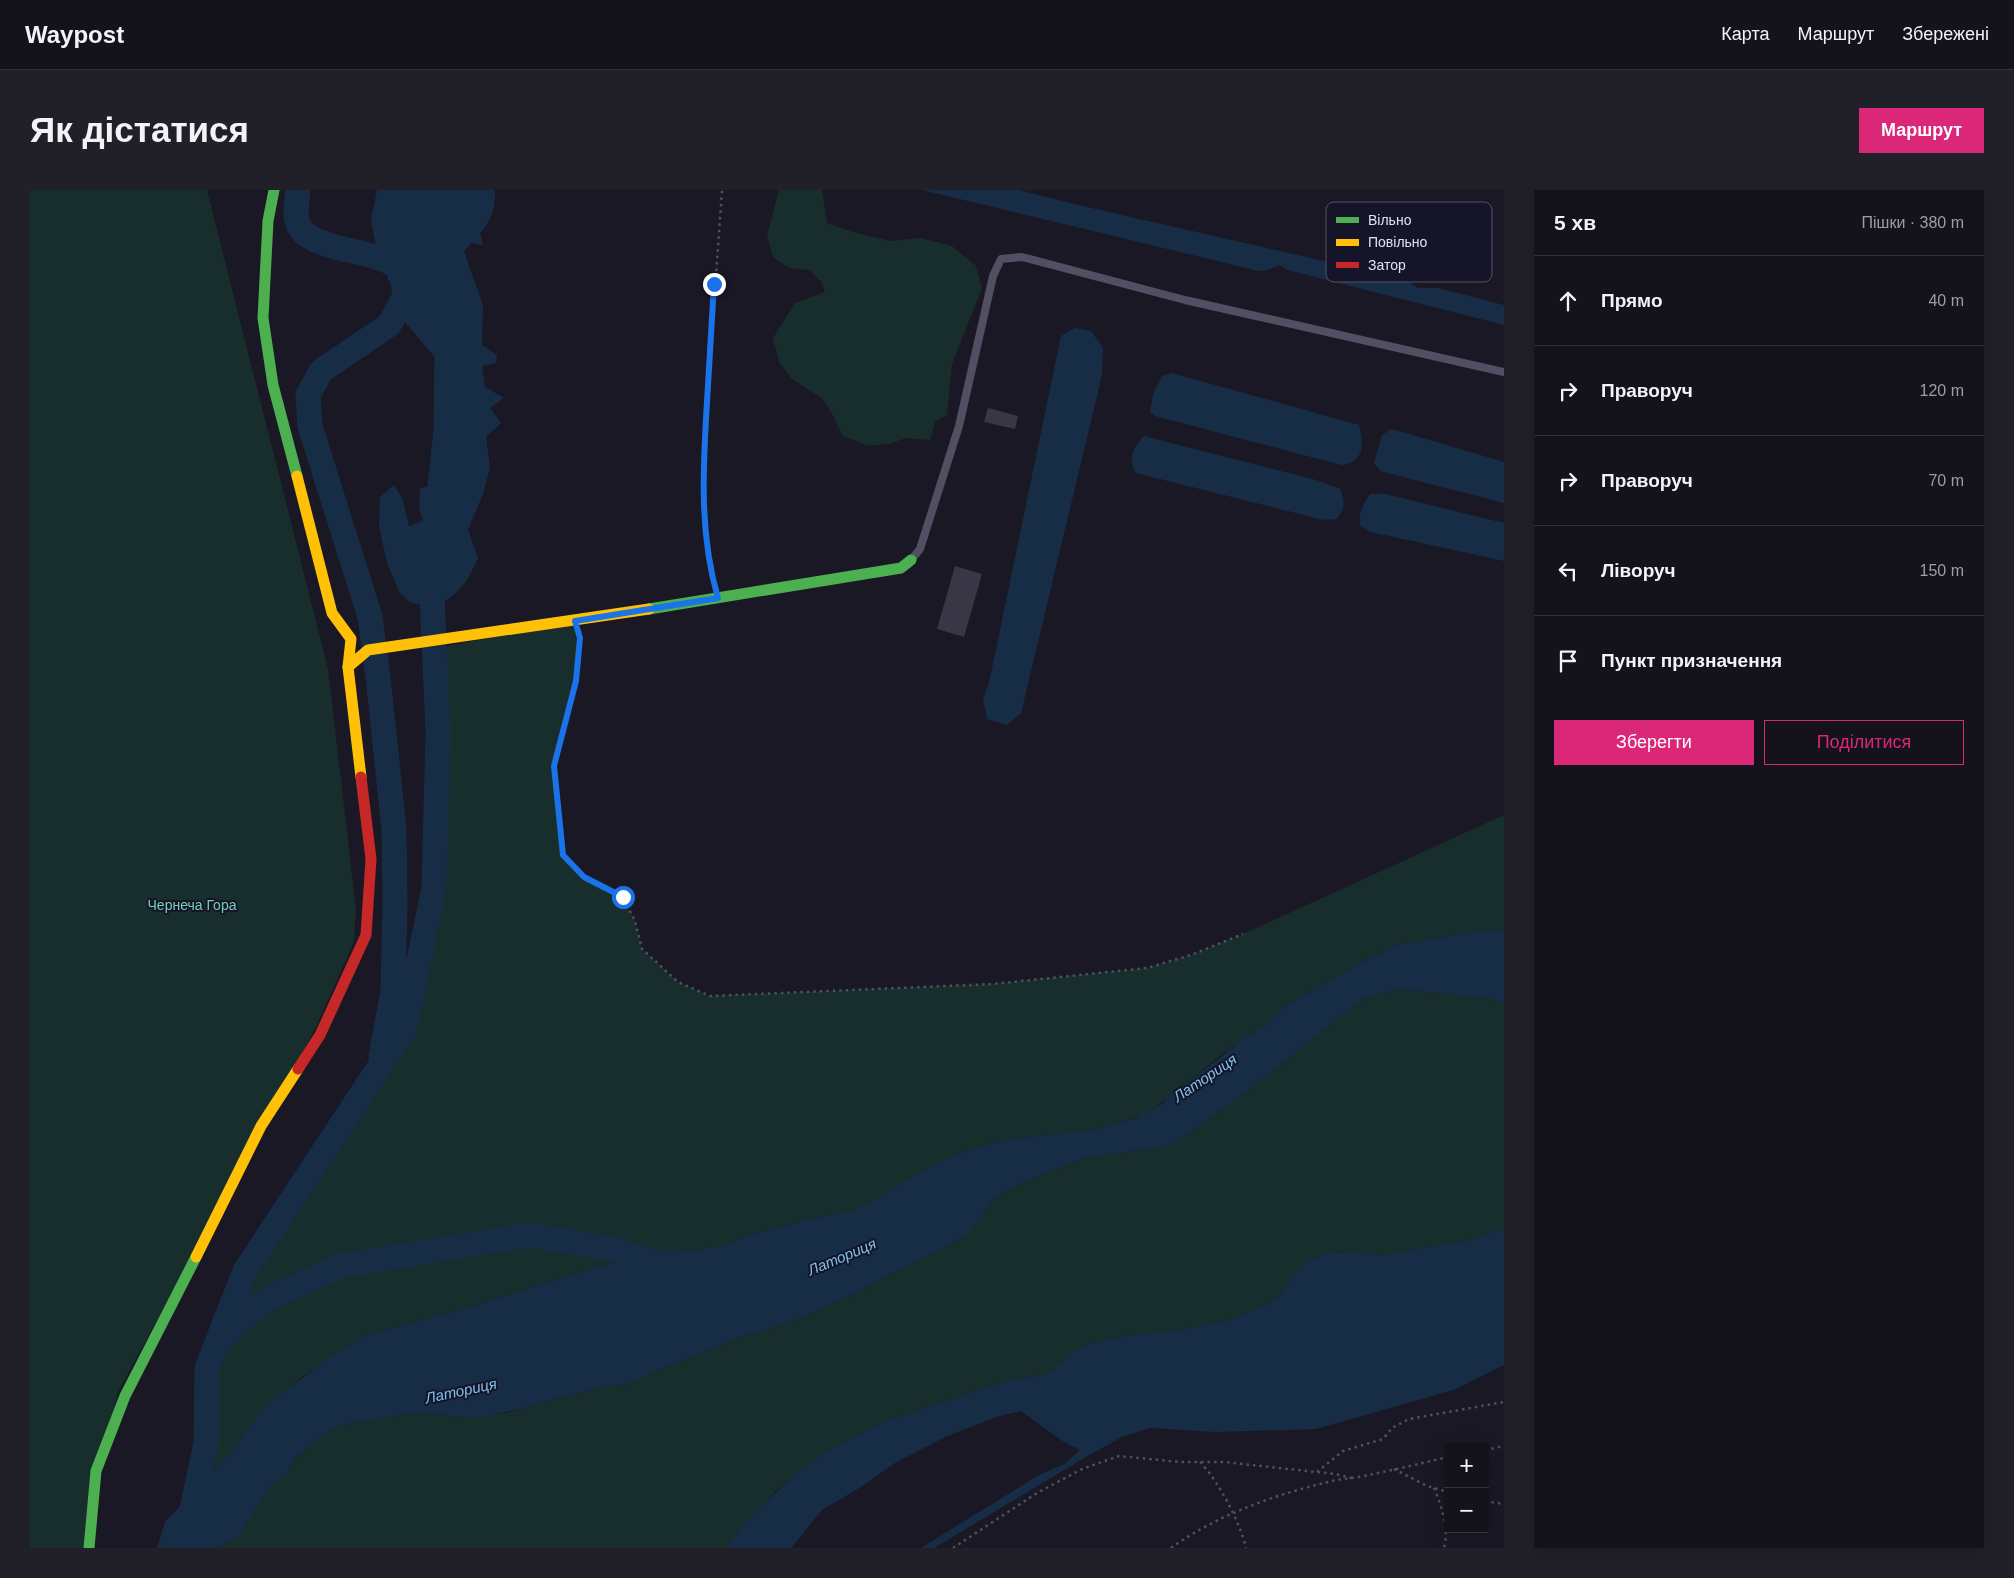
<!DOCTYPE html>
<html lang="uk">
<meta charset="utf-8">
<style>
body{margin:0;font-family:Helvetica,sans-serif;background:#212028;color:#f1f3f6}
.controls{position:absolute;right:15px;bottom:15px;display:grid;overflow:hidden;border-radius:0px;box-shadow:0 5px 20px #0002}
.controls button{width:45px;height:45px;display:grid;place-items:center;padding:0;border:0;border-bottom:1px solid #33323a;background:#14121b;color:#f1f3f6;font:25px sans-serif}
.stop{position:absolute;width:15px;height:15px;margin:-11px;border:4px solid #1a73e8;border-radius:50%;background:#fff}
.stop.end{background:#1a73e8;border-color:#fff;box-shadow:0 1px 5px #0008}
.list{margin:0;padding:0;list-style:none}
h2{display:flex;justify-content:space-between;align-items:center;height:65px;margin:0;padding:0 20px;font-size:21px}
h2 small{font-size:16px;font-weight:400;color:#9d9ea3}
.list li{display:grid;grid-template-columns:32px 1fr auto;gap:15px;align-items:center;box-sizing:border-box;height:90px;padding:0 20px;border-top:1px solid #33323a}
.list b{display:block;font-size:19px;white-space:nowrap}
.list em{font-size:16px;font-style:normal;color:#9d9ea3}
.actions{display:flex;gap:10px;padding:15px 20px}
.actions a{flex:1;padding:11px 0;border:1px solid #db2777;border-radius:0px;text-align:center;font-size:18px;color:#db2777}
.actions .main{background:#db2777;color:#fff}
.icon{flex:none;width:28px;height:28px;fill:none;stroke:currentColor;stroke-width:2;stroke-linecap:round;stroke-linejoin:round}
.map{position:relative;flex:none;width:1474px;height:1358px;overflow:hidden;border-radius:0px}
header{display:flex;align-items:center;gap:30px;box-sizing:border-box;height:70px;padding:0 25px;background:#14121b;border-bottom:1px solid #33323a}
header strong{font-size:24px}
nav{display:flex;gap:28px;margin-inline-start:auto;font-size:18px}
.intro{display:flex;align-items:center;justify-content:space-between;box-sizing:border-box;height:120px;padding:0 30px}
h1{margin:0;font-size:35px}
.button{padding:12px 22px;border-radius:0px;background:#db2777;color:#fff;font-size:18px;font-weight:700}
main{display:flex;gap:30px;padding:0 30px}
aside{flex:1;background:#14121b;border-radius:0px;box-shadow:0 5px 20px #0002}
.map>svg:first-child{display:block}
.green{fill:#182e2d}
.water{fill:#172d46}
.lines{fill:none;stroke-linecap:round;stroke-linejoin:round}
.stream{stroke:#172d46;stroke-width:4.5}
.river{stroke:#172d46;stroke-width:25}
.building{fill:#393745}
.path{stroke:#49545e;stroke-width:2.5;stroke-dasharray:2.5 4;stroke-linecap:butt}
.lane{stroke:#505062;stroke-width:8}
.fast{stroke:#4caf50;stroke-width:11}
.slow{stroke:#ffc107;stroke-width:11}
.jam{stroke:#c62828;stroke-width:11}
.route{stroke:#1a73e8;stroke-width:6}
.labels{text-anchor:middle;stroke-width:4;stroke-linejoin:round;paint-order:stroke}
.park-label{font-size:14px;fill:#74d2b1;stroke:#161428}
.water-label{font-size:15px;font-style:italic;fill:#7bc3ed;stroke:#161428}
.key{fill:#161428;stroke:#535167;stroke-width:1}
.key-label{font-size:14px;fill:#e0dffb}
</style>
<header>
<strong>Waypost</strong>
<nav><a>Карта</a><a>Маршрут</a><a>Збережені</a></nav>
</header>
<div class="intro"><h1>Як дістатися</h1><a class="button">Маршрут</a></div>
<main>
<div class="map">
<svg width="1474" height="1358" viewBox="0 0 1474 1358">
<rect width="100%" height="100%" fill="#1a1824"/>
<g class="green">
<polygon points="0,0 177,0 298,479 326,719 324,752 286,837 88,1202 53,1358 0,1358"/>
<polygon points="749,0 792,0 797,33 823,42 860,51 890,48 922,56 946,76 952,98 922,174 917,225 905,232 900,250 876,248 858,254 838,256 812,245 804,227 793,209 762,189 749,172 743,148 765,113 795,102 792,93 780,80 759,78 743,67 737,46"/>
<polygon points="545,431 550,448 546,491 524,576 533,665 554,687 593,707 605,731 612,759 648,792 680,806 963,794 1117,778 1161,765 1213,744 1474,625 1474,740 1450,741 1366,755 1339,768 1257,815 1238,833 1212,849 1116,925 1063,940 991,948 959,954 930,963 882,988 825,1021 784,1028 726,1043 695,1055 569,1076 440,1117 336,1145 269,1189 217,1240 205,1259 163,1304 176,1253 181,1167 200,1140 215,1081 375,838 404,698 408,542 403,459"/>
<polygon points="1369,799 1462,809 1474,814 1474,1039 1472,1040 1434,1051 1352,1065 1326,1062 1297,1063 1278,1070 1263,1085 1246,1110 1219,1122 1195,1131 1143,1141 1094,1146 1051,1156 1018,1184 975,1191 855,1231 795,1262 746,1301 695,1358 187,1358 209,1346 241,1294 257,1285 262,1271 293,1245 311,1235 366,1226 392,1223 439,1228 476,1223 538,1205 580,1196 594,1195 609,1190 630,1179 687,1157 704,1149 761,1132 827,1103 855,1087 905,1063 936,1045 948,1032 964,1008 987,995 1054,968 1139,956 1206,910 1334,808"/>
</g>
<g class="water">
<path d="M347,0h118c0,18 -3,30 -15,43l3,12 -12,-2 -7,8 19,55 -1,39 15,10 -1,8 -14,3 3,21 19,11 -14,10 11,15 -15,14 4,31 -7,26 -15,36 10,28c-13,28 -19,37 -47,50l-21,-6 -10,-9 -13,-30 -8,-37 1,-29 14,-12 9,15 6,26 14,-5 -4,-13 1,-19 21,-8 5,-50 1,-46 -14,-30 -29,-34 -10,-32 -19,-47 -4,-23z"/>
<polygon points="892,0 989,0 1044,14 1373,89 1388,98 1408,98 1474,115 1474,135 1258,80 1249,75 1238,80 1229,81"/>
<polygon points="1045,138 1061,141 1073,158 1072,185 991,523 977,535 957,529 953,509 959,493 1031,146"/>
<path d="M1142,183l187,52c3,12 6,28 -5,36 -3,2 -9,3 -12,4l-187,-49 -5,-4 3,-18 9,-18z"/>
<polygon points="1362,239 1474,272 1474,313 1350,281 1344,273 1352,245"/>
<path d="M1114,246l172,44 24,9c5,12 6,20 -4,30l-12,1 -188,-47c-9,-14 -3,-26 8,-37z"/>
<path d="M1340,304h15l119,29v38l-133,-29 -11,-6c-2,-13 3,-22 10,-32z"/>
<polygon points="1474,740 1474,814 1462,809 1369,799 1334,808 1206,910 1139,956 1054,968 987,995 964,1008 948,1032 936,1045 905,1063 855,1087 827,1103 761,1132 704,1149 687,1157 630,1179 609,1190 594,1195 580,1196 538,1205 497,1217 454,1227 439,1228 392,1223 366,1226 311,1235 293,1245 262,1271 257,1285 241,1295 209,1346 187,1358 127,1358 135,1332 205,1259 217,1240 238,1214 299,1168 336,1145 440,1117 569,1076 695,1055 726,1043 784,1028 824,1021 906,974 930,963 959,954 991,948 1063,940 1125,923 1137,908 1191,867 1212,849 1238,833 1257,815 1339,768 1366,755 1450,741"/>
<polygon points="1474,1039 1474,1175 1423,1200 1286,1239 1186,1242 1120,1238 1092,1247 1059,1265 904,1358 891,1358 1009,1285 1034,1274 1050,1260 1031,1250 991,1221 969,1226 915,1247 865,1273 831,1297 792,1320 761,1358 695,1358 727,1320 765,1285 795,1262 855,1231 975,1191 1018,1184 1051,1156 1094,1146 1143,1141 1195,1131 1219,1122 1246,1110 1263,1085 1278,1070 1297,1063 1326,1062 1352,1065 1434,1051"/>
</g>
<g class="lines">
<polyline class="stream" points="1112,928 1133,916"/>
<g class="river">
<path d="M268,0c-1,12 -5,27 2,38 14,21 66,22 89,34 8,4 15,11 22,16"/>
<polyline points="407,324 416,241 417,162"/>
<polyline points="351,866 363,801 365,712 364,639 348,487 340,427 280,236 278,205 291,181 359,135 375,106 373,90 370,85"/>
<polyline points="193,1150 200,1140 236,1110 310,1076 499,1045 587,1060 623,1072 644,1072"/>
<polyline points="154,1358 176,1253 177,1178 215,1081 375,838 404,698 408,542 401,383"/>
</g>
</g>
<g class="building">
<polygon points="958,218 988,226 985,239 954,232"/>
<polygon points="925,376 952,384 934,447 907,439"/>
</g>
<g class="lines">
<g class="path">
<polyline points="683,392 674,335 673,272 692,0"/>
<polyline points="550,446 546,491 524,576 533,665 554,687 593,707 605,731 612,759 648,792 680,806 963,794 1117,778 1161,765 1213,744"/>
<polyline points="1455,1260 1474,1256"/>
<path d="M1170,1272c19,20 40,60 46,86"/>
<polyline points="1364,1279 1397,1296 1418,1302"/>
<polyline points="1287,1282 1313,1261 1353,1249 1362,1238 1379,1229 1474,1212"/>
<path d="M1404,1298c8,19 15,40 10,60"/>
<polyline points="1455,1311 1474,1314"/>
<polyline points="923,1358 1007,1303 1052,1279 1089,1266 1150,1272 1194,1272 1305,1284 1322,1288"/>
<path d="M1141,1358c46,-33 103,-53 157,-66 15,-4 31,-4 45,-8 25,-5 50,-11 75,-17"/>
</g>
<polyline class="lane" points="882,369 890,359 929,236 963,86 971,69 992,67 1155,110 1474,182"/>
<g class="fast">
<polyline points="244,0 238,31 233,128 243,195 267,286"/>
<polyline points="619,419 871,378 881,370"/>
<polyline points="59,1358 66,1281 95,1206 166,1067"/>
</g>
<g class="slow">
<polyline points="267,286 302,423 321,449 318,477"/>
<polyline points="331,587 318,477 338,460 619,419"/>
<polyline points="166,1067 231,936 268,879"/>
</g>
<polyline class="jam" points="268,879 290,845 336,745 341,669 331,587"/>
</g>
<g class="lines">
<path class="route" d="M593,707l-39,-20 -21,-22 -9,-89 22,-85 4,-43 -5,-17 143,-23c-19,-64 -15,-131 -11,-196 2,-40 5,-79 7,-118"/>
</g>
<g class="labels">
<g class="park-label">
<text x="162" y="720">Чернеча Гора</text>
</g>
<g class="water-label">
<text transform="translate(1175 888) rotate(-34)" y="5">Латориця</text>
<text transform="translate(812 1067) rotate(-23)" y="5">Латориця</text>
<text transform="translate(431 1201) rotate(-12)" y="5">Латориця</text>
</g>
</g>
<rect x="1296" y="12" width="166" height="80" rx="8" class="key"/>
<rect x="1306" y="27" width="23" height="6" fill="#4caf50"/>
<rect x="1306" y="49" width="23" height="7" fill="#ffc107"/>
<rect x="1306" y="72" width="23" height="6" fill="#c62828"/>
<g class="key-label">
<text x="1338" y="35">Вільно</text>
<text x="1338" y="57">Повільно</text>
<text x="1338" y="80">Затор</text>
</g>
</svg>
<div class="controls">
<button>+</button>
<button>−</button>
</div>
<div class="stop" style="left:593px;top:707px"></div>
<div class="stop end" style="left:684px;top:94px"></div>
</div>
<aside>
<h2>5 хв<small>Пішки · 380 m</small></h2>
<ul class="list">
<li><svg class="icon" aria-label="ahead" viewBox="0 0 24 24"><path d="M12 20V5M6 11l6-6 6 6"/></svg><div><b>Прямо</b></div><em>40 m</em></li>
<li><svg class="icon" aria-label="right" viewBox="0 0 24 24"><path d="M7 20v-9h11M14 6l5 5-5 5"/></svg><div><b>Праворуч</b></div><em>120 m</em></li>
<li><svg class="icon" aria-label="right" viewBox="0 0 24 24"><path d="M7 20v-9h11M14 6l5 5-5 5"/></svg><div><b>Праворуч</b></div><em>70 m</em></li>
<li><svg class="icon" aria-label="left" viewBox="0 0 24 24"><path d="M17 20v-9H6M10 6l-5 5 5 5"/></svg><div><b>Ліворуч</b></div><em>150 m</em></li>
<li><svg class="icon" aria-label="arrive" viewBox="0 0 24 24"><path d="M6 21V4h12l-3 4 3 4H6"/></svg><div><b>Пункт призначення</b></div></li>
</ul>
<div class="actions"><a class="main">Зберегти</a><a>Поділитися</a></div>
</aside>
</main>
